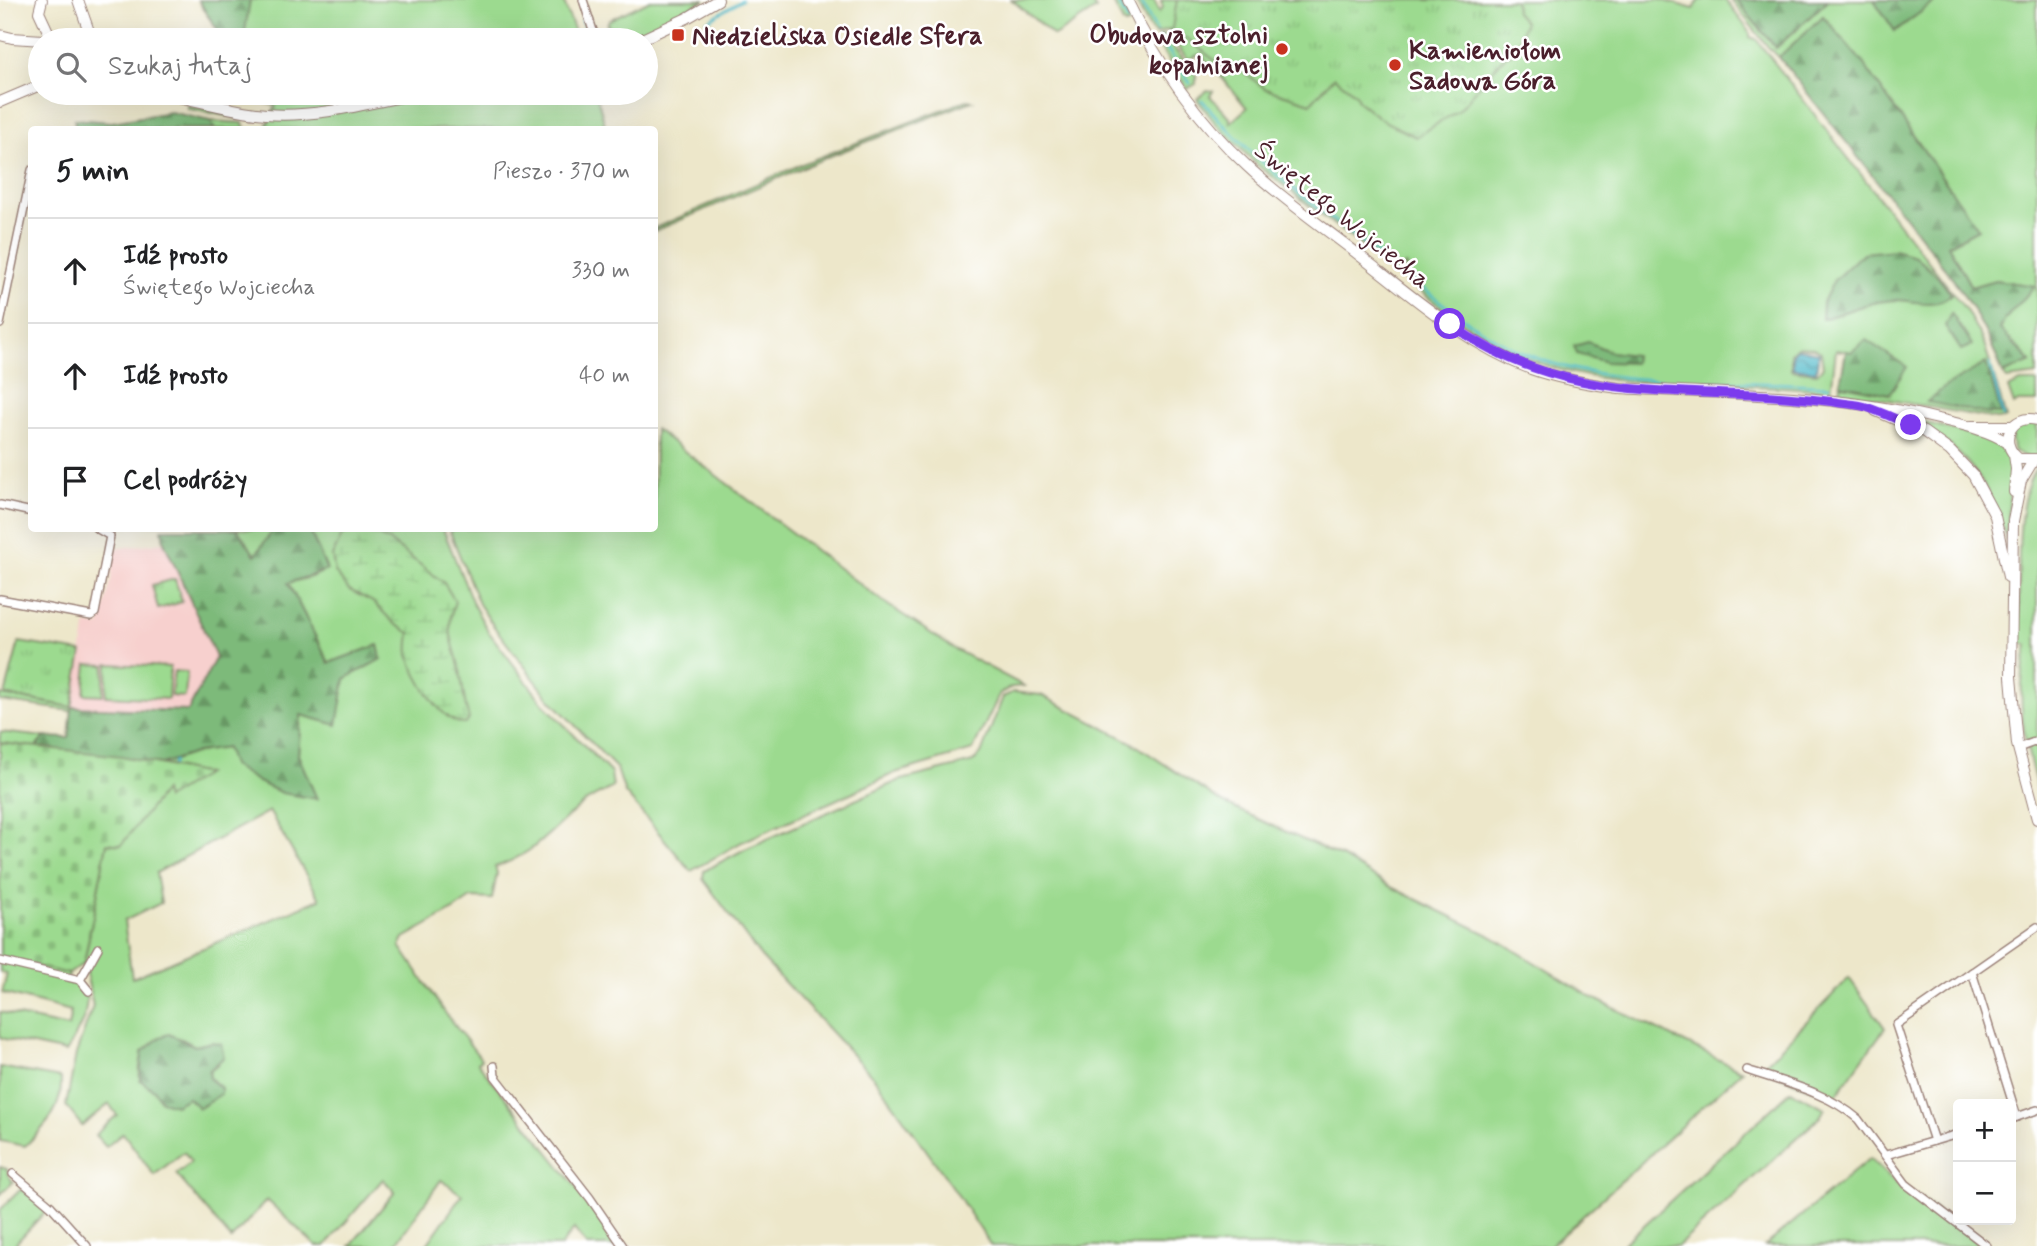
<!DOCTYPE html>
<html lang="pl">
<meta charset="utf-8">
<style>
body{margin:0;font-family:Mynerve,sans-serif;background:#f2f2f2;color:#202124}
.controls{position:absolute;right:21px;bottom:21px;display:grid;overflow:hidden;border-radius:7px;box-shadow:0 7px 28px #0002}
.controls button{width:63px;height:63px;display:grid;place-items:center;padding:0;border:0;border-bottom:2px solid #e0e0e0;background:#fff;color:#202124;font:35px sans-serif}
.stop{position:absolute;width:21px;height:21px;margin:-16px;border:5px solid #7c3aed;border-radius:50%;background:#fff}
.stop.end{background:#7c3aed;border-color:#fff;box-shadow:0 2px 7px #0008}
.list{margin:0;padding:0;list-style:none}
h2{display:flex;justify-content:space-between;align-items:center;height:91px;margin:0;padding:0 28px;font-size:30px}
h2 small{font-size:23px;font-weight:400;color:#757577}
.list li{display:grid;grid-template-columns:46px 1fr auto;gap:21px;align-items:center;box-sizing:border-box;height:105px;padding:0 28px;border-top:2px solid #e0e0e0}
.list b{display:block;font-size:26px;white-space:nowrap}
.list p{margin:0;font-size:23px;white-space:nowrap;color:#757577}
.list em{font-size:23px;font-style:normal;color:#757577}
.icon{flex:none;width:38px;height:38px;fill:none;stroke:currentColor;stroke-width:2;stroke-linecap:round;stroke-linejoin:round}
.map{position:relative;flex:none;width:2037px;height:1246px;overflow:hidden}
.search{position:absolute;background:#fff;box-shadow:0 7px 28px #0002;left:28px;top:28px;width:630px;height:77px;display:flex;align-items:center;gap:18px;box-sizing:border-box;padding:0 24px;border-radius:38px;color:#757577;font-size:26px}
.panel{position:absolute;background:#fff;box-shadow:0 7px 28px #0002;left:28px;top:126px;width:630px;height:406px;border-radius:7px}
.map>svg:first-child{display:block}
.built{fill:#f7d0ce}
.green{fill:#9cda8f;stroke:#737c5d;stroke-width:2;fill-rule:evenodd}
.forest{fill:url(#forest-firs);stroke:#646c52;stroke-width:2}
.wetland{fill:url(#wetland-marsh);stroke:#737c5d;stroke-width:2}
.cemetery{fill:url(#cemetery-stones);stroke:#737c5d;stroke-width:2}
.park{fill:url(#park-tufts);stroke:#737c5d;stroke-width:2}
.water{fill:url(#water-waves);stroke:#4b6c7a;stroke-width:2}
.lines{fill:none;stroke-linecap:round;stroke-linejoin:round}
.stream{stroke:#4cb8c8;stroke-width:2.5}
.street-casing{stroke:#9c837a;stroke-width:10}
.secondary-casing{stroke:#9c837a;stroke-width:12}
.street{stroke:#fff;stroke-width:7}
.secondary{stroke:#fff;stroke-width:10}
.route{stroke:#7c3aed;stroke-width:9}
.poi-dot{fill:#c8321e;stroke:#fff;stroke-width:2.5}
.labels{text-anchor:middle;stroke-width:5;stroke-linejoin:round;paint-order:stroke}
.poi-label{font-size:26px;font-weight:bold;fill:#4a1f2b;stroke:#fff;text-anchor:start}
.street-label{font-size:26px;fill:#4a1f2b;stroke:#fff}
</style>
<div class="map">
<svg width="2037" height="1246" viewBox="0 0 2037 1246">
<defs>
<pattern id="forest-firs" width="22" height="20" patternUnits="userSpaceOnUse" patternTransform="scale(1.75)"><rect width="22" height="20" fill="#7dba7a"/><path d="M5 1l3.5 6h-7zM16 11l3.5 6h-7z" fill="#689764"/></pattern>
<pattern id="wetland-marsh" width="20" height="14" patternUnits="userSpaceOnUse" patternTransform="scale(1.75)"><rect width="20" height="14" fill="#9cda8f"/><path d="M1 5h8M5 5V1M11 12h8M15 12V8" fill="none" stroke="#88bb7c"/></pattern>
<pattern id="cemetery-stones" width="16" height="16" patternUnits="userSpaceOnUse" patternTransform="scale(1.75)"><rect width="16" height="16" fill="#9cda8f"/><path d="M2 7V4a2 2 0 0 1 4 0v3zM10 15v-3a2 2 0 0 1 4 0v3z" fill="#88bb7c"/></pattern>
<pattern id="park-tufts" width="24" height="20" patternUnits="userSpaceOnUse" patternTransform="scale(1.75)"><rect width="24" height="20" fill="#9cda8f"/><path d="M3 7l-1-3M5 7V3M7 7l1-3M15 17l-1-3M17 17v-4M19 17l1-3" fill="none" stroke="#88bb7c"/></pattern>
<pattern id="water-waves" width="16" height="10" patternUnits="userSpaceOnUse" patternTransform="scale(1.75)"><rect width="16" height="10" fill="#4cb8c8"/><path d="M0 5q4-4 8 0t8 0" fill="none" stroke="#4195a3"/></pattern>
</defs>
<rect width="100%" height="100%" fill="#fff"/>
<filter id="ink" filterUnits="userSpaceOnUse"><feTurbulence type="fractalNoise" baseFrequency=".0143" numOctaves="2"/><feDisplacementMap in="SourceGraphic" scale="14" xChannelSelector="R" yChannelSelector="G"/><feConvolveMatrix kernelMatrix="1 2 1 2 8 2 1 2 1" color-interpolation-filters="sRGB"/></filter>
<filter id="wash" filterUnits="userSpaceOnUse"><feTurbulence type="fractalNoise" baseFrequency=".00686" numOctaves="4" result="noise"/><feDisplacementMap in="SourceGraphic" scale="28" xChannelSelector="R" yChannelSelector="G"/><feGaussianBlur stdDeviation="1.57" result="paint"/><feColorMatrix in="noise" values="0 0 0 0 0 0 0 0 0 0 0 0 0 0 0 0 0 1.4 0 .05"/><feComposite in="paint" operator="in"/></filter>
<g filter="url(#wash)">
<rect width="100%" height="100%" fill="#ede7ca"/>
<polygon class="built" points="164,542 216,657 188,712 72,707 86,624 100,626 111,580 113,549"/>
<g class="green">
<polygon points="213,0 563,0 578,40 225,40 202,8"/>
<polygon points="650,0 705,0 660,24 625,37 607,25 609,20"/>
<polygon points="1012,0 1090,0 1096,9 1054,36"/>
<polygon points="1112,0 1121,0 1131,23 1125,25 1123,23"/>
<polygon points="1135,0 1154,0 1160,12 1163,7 1161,0 1225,0 1185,29 1168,30 1155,34 1151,30"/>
<path d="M1514,0h148l32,9 5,-9h26l25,32v5l6,2 14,18 196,253 18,33 22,75 -10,1 -157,-28 1,-7 49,10 -38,-42 -15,-2 -5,41c-96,-12 -209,5 -300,-31 -48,-19 -89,-51 -129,-83l-1,-3 6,-8 -2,-1 -6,7h-4l-139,-108 -40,-40 -19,-25 10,-9 6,1 -3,5 20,22v5l17,-15 -29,-35 -18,-19 -12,6 -19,-25 11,-2 156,45 20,16 2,7 7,5zM1797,347l17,1 7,4 2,15 -6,6 -26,-3v-17zM1986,363l14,51 -72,-12z"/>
<polygon points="1731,0 1736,0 1776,48 1828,0 1874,0 1895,31 1937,0 2037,0 2037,375 2007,379 2003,374 2031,362 1999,329 2005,319 2034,286 1995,280 1971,287 1948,245 1978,229 1863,63 1823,16 1779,57 1769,48"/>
<polygon points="1163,35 1196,75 1196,84 1187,89 1158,44 1157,38"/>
<polygon points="213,93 596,93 606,129 265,129 276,106 256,100 220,98"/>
<polygon points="967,100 972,101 825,158 655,231 655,228 802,164"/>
<polygon points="187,105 239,115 244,119 188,109"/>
<polygon points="211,121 243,123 245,129 214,129"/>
<polygon points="2021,382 2037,382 2037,402 2018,402 2014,405 2008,388"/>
<path d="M1904,417c20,6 84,19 97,31 6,5 9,13 10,20l-4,73c-19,-63 -44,-95 -103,-124z"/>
<polygon points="2037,422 2037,457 2029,459 2013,450 2011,433 2018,424"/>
<polygon points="655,429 882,601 956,650 1024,686 1012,687 1000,693 973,750 895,773 742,842 691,871 625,793 617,769 549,698 495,628 479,604 449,529 654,528"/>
<path d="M2037,468v320c-14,-51 -22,-91 -9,-143l-9,-3c2,-43 -8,-142 18,-174z"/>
<polygon points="237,529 274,529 255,556"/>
<path d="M309,529h134l31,77 14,25 55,72 68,70 2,14c-11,6 -24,11 -34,20 -31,25 -44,47 -84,60l2,6 -5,26 -21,-1 -19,13 -48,27 -4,8 46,68 35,45 -3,4 107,135 34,48h-32l-13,-17 -13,17h-135l36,-51 -21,-15 -47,66h-44l45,-54 -12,-13 -58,67h-9l-49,-46 -36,39 -55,-65 15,-12 -7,-10 -30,23 -31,-42 -17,14 -11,-12 22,-20 -8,-11 -27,22 -16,-20 10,-52 17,-48 -9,-43 23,-120 14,2 43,-55 2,8 39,-24 -43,-10 35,-12 30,-4 89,51 -18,-44 3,-40 44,-36 36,-20 -3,-14 -49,18 -41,-80 23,-6 16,-7zM269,811l51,88 -188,79 -8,-57 37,-18 -5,-30zM160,1037l22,2 13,7 18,-4 5,23 -9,6 1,7 11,10v5l-21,15 -12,-10 -27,3 -7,-11 -14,-10c-2,-25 4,-28 20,-43z"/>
<polygon points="87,664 105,665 103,695 84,694"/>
<polygon points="108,664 170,667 168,699 106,696"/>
<polygon points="174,671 187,672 185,697 171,696"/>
<polygon points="1013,692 1041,695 1131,742 1223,803 1343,858 1391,887 1493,937 1593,998 1742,1071 1550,1246 991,1246 952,1186 876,1080 761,957 703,879 704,871 745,849 898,781 973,762 981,754 1003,697"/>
<polygon points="0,695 72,707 72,711 0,701"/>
<polygon points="0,732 45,737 36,747 0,743"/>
<path d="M0,957l69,17 -2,8 15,4c13,20 -5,47 -16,66l-66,-14v-26l68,15 3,-16 -69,-18 5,-19 -7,-2z"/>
<polygon points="1849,978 1885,1028 1834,1098 1761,1068"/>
<path d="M0,1067l61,11c2,31 -15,48 -36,68l-25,-5z"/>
<polygon points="1791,1091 1825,1108 1820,1117 1678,1246 1621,1246"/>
<polygon points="1870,1158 1907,1193 1918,1196 1982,1246 1765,1246"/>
<polygon points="0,1167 7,1169 8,1175 13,1182 0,1195"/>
<polygon points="21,1189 48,1209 16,1243 19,1246 0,1246 0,1210"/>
</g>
<g class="forest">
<polygon points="198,0 250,0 244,38 233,40 220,34"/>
<polygon points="1736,0 1828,0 1776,48"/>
<polygon points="1874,0 1937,0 1895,31"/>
<path d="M1823,16l40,47 115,166 -30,16 23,42 24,-7 40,6 -30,33 -5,10 31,33 -28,12c-22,-65 -66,-117 -108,-170 -39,-49 -77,-98 -116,-147z"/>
<polygon points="170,112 211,121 214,129 76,129 74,119 112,122"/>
<path d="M1894,250l21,6 22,20 14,18c-13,15 -36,7 -53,6 -27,0 -50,12 -76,19l1,-17 11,-22 29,-27z"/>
<polygon points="1951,313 1972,345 1961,350 1945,326"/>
<polygon points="1866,340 1907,367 1889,394 1840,384 1846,351 1851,352"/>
<polygon points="1588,342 1611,352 1635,355 1634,363 1606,362 1577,354 1574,346"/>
<polygon points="1986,363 2001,414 1988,414 1927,402 1946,386"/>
<polygon points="162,529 237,529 255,555 274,529 309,529 327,570 288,583 329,663 378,645 381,659 345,679 337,725 301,715 298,755 317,799 282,793 258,782 232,765 226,748 197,752 162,764 36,747 45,737 69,738 72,707 188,711 216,657 164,542"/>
<polygon points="169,1034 195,1046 213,1042 221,1044 224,1057 209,1071 210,1079 221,1088 221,1094 199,1108 188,1098 175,1105 161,1101 154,1090 140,1080 142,1052 160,1037"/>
</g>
<path class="wetland" d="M345,529h26l7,7 10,4 56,43 11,18c-11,33 -1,39 5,70 3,16 4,32 9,48l-3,5c-25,0 -51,-48 -57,-69 -1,-7 0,-15 1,-22l-15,-9 -22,-22 -24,-12 -14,-18 -3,-16z"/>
<polygon class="cemetery" points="0,743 121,756 206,774 166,799 164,791 121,845 107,843 84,963 69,974 0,958"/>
<g class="park">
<polygon points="1177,0 1515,0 1516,12 1525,22 1514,53 1506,55 1459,110 1416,137 1382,120 1358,101 1356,94 1334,77 1311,103 1266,89 1235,66 1225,69 1188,39 1172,37 1168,30 1172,29"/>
<polygon points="175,579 182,602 158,609 152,585"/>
<polygon points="19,642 82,652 72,707 5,695"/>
</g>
<polygon class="water" points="1797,349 1819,353 1816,371 1793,368 1793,354"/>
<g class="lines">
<g class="stream">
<polyline points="1117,0 1128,21"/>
<polyline points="1140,0 1157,32"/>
<polyline points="582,20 587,40"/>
<polyline points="707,21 742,0"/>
<polyline points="1134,34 1137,39"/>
<polyline points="1160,38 1190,83"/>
<polyline points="205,93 232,98"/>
<polyline points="245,100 300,103 366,93"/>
<path d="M1202,100c55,67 127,116 195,169"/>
<path d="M1404,274c37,28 73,58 115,77 94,42 210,26 310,35"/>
<polyline points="1990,364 2003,416"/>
<polyline points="173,764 174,761"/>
</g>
</g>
</g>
<g filter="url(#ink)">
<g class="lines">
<g class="street-casing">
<g id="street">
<polyline points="583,0 596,40"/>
<polyline points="40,130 40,129"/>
<polyline points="0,324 32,170"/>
<polyline points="0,505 32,512"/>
<polyline points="0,599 91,616 95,613 110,536 96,528"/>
<polyline points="2018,748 2037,741"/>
<polyline points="0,961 80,980 89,991"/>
<polyline points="1972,972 2017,1117"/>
<polyline points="80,980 98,948"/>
<polyline points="494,1066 495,1076 590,1198 623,1246"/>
<path d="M1747,1070c38,13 80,22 111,49l48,65 81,62"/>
<polyline points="2011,1119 2037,1110"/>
<polyline points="1934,1141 1896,1025 2037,927"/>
<polyline points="1886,1155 1958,1134"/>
<polyline points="13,1174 51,1206 87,1246"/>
</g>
</g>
<g class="secondary-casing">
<g id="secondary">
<polyline points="42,0 39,12 52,40"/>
<polyline points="78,0 92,40"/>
<path d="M1127,0c30,63 69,119 120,166 35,33 75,60 112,89 54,42 107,89 172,114 28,10 58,15 88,19 106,6 215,5 319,31 22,5 51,11 70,24"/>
<polyline points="0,35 12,38 43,40"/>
<polyline points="640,40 687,18 718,0"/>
<path d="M159,93c36,6 70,18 107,21 52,4 104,-11 155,-21"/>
<polyline points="0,102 40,85"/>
<polyline points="1876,411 1924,432 1950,451 1973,475 1995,516 2008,577"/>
<polyline points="1971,426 2012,426"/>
<polyline points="2014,455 2016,469 2014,492"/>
<path d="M2037,459h-18c-22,-16 -8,-46 18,-39"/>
<polyline points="2033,461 2021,481 2013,521 2011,677 2017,744 2037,819"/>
</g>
</g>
<use href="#street" class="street"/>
<use href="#secondary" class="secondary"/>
</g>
</g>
<g class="lines" filter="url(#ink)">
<path class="route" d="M1450,324c97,70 192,66 305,71 27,1 53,4 80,7 10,2 22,2 31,5 15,5 30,12 45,18"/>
</g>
<g class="poi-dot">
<rect x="671" y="28" width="14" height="14" rx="3.5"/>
<circle cx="1282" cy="49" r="7"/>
<circle cx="1395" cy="65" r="7"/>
</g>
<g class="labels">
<g class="poi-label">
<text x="1268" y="43" text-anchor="end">Obudowa sztolni<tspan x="1268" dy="30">kopalnianej</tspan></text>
<text x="692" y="44">Niedzieliska Osiedle Sfera</text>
<text x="1409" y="59">Kamieniołom<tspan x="1409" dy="30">Sadowa Góra</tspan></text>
</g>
<g class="street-label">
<text transform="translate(1343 214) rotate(39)" y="9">Świętego Wojciecha</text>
</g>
</g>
</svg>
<div class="controls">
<button>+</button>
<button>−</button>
</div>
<div class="stop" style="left:1450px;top:324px"></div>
<div class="stop end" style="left:1911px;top:425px"></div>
<div class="search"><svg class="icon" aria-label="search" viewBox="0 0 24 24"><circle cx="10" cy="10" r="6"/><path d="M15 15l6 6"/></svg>Szukaj tutaj</div>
<section class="panel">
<h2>5 min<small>Pieszo · 370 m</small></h2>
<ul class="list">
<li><svg class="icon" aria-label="ahead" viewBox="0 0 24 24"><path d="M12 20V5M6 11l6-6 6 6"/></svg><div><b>Idź prosto</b><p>Świętego Wojciecha</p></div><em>330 m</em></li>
<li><svg class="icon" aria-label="ahead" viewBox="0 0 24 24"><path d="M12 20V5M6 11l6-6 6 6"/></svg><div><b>Idź prosto</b></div><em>40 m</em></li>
<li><svg class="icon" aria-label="arrive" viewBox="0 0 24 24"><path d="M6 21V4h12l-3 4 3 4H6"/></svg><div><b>Cel podróży</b></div></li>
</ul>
</section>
</div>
